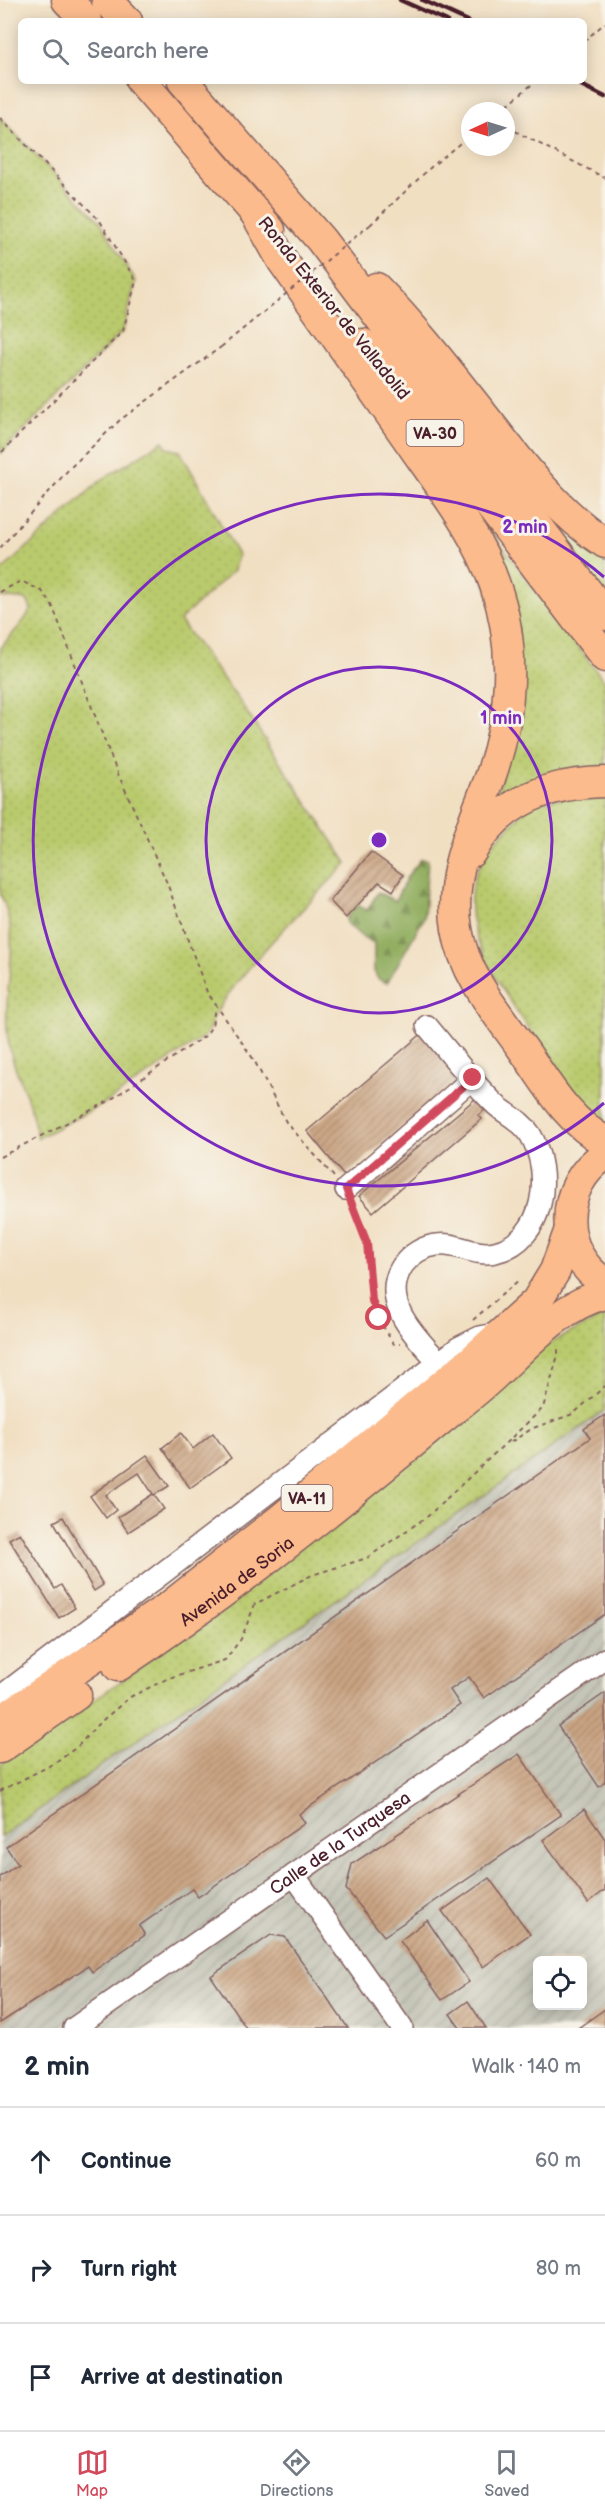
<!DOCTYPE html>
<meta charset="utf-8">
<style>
body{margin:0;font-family:"Balsamiq Sans",sans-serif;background:#f2f2f3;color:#1f2937}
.controls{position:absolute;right:18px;bottom:18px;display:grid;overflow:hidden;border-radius:9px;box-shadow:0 3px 15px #0003}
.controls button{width:54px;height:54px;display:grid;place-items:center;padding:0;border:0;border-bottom:2px solid #e0e1e3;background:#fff;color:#1f2937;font:30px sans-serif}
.compass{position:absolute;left:461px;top:102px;width:54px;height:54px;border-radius:50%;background:#fff;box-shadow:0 3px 15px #0003;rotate:266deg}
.stop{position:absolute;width:18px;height:18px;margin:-14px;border:4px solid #d1495b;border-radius:50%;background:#fff}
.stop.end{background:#d1495b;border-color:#fff;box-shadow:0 2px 6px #0008}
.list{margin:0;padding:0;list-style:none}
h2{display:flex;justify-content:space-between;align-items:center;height:78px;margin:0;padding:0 24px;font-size:26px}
h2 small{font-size:20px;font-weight:400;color:#747a83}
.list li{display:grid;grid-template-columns:39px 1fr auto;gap:18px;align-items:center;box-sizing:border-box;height:108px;padding:0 24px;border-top:2px solid #e0e1e3}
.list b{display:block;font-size:22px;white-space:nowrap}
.list em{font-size:20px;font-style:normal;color:#747a83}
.icon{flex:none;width:33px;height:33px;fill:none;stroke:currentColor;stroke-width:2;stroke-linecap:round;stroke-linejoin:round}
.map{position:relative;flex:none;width:605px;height:2028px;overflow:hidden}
.search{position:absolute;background:#fff;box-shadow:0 3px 15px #0003;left:18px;right:18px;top:18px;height:66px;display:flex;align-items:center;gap:15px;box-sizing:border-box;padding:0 21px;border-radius:9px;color:#747a83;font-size:22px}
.sheet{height:402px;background:#fff}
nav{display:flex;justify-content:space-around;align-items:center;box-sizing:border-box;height:84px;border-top:2px solid #e0e1e3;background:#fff;font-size:16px;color:#747a83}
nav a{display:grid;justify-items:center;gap:3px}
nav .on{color:#d1495b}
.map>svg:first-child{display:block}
.industrial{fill:url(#industrial-furrows);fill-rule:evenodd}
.grass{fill:url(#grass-dots);stroke:#82744c;stroke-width:1.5}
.forest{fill:url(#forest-firs);stroke:#6e6646;stroke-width:1.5}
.building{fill:url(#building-hatch)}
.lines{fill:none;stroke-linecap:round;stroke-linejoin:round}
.minor-casing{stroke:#846260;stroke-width:24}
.highway-casing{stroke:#846260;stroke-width:33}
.path{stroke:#846260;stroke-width:2;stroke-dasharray:4.5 4.5;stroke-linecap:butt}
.minor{stroke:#fff;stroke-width:21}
.highway{stroke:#fbbb8d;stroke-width:30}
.rail{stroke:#4a1f2b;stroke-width:4.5}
.path-bridge{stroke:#846260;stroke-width:2;stroke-dasharray:4.5 4.5;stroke-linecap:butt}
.route{stroke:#d1495b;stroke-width:8}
.ring{fill:none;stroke:#7b2cbf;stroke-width:3}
.labels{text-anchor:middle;stroke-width:6;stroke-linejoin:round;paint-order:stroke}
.shield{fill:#f7f3e8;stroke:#7e5f64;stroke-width:1.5}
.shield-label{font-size:16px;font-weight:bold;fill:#4a1f2b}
.street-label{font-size:18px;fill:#4a1f2b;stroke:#f7f3e8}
.centre{fill:#7b2cbf;stroke:#f7f3e8;stroke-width:3}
.ring-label{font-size:18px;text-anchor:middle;font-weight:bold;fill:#7b2cbf;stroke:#f7f3e8;stroke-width:6;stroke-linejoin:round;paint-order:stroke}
</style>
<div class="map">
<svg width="605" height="2028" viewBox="0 0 605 2028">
<defs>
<pattern id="industrial-furrows" width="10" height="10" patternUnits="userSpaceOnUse" patternTransform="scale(1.5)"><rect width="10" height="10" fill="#c5c5b8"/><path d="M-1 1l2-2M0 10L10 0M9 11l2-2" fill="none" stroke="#aba99e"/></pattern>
<pattern id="grass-dots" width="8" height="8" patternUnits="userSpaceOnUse" patternTransform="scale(1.5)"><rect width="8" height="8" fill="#b9ca6d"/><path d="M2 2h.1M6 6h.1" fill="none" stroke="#a1ad5f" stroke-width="1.8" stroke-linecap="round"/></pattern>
<pattern id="forest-firs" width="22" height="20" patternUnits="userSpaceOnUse" patternTransform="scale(1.5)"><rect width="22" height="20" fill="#92ae60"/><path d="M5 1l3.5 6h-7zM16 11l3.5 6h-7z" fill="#798d4f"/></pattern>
<pattern id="building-hatch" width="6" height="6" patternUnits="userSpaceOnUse" patternTransform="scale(1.5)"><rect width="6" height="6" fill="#caa483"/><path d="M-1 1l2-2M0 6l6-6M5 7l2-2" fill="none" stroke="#a6856b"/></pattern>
</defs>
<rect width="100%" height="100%" fill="#f7f3e8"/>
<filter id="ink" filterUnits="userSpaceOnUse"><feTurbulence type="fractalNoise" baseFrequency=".0167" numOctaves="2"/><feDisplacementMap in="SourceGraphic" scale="12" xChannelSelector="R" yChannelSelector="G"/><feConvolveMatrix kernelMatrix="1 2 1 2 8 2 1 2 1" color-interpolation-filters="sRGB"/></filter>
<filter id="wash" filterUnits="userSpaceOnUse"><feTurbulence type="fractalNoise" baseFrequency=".008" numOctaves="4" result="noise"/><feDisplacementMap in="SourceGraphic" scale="24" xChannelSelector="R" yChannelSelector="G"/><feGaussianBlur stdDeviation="1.35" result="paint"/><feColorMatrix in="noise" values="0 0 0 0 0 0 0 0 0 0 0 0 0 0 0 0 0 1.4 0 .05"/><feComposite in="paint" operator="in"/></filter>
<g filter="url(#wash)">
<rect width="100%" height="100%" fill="#f1dfc2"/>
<path class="industrial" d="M605,1410v618h-605v-191zM538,1960h44v46h-44z"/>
<g class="grass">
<polygon points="0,118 100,221 136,281 123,331 0,454"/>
<path d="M163,441l4,7 13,3 58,104 -4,15 -53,49v3l59,80 107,161c-43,46 -96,95 -130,148 -5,8 -6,17 -12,25l-98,66 -69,36c-4,-14 -6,-27 -11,-40 -8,-23 -18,-41 -20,-66 -4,-49 16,-91 -7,-139v-244c10,-14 23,-24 31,-40l-4,-9 -27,-3v-25l101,-92z"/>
<polygon points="448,475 605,682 605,775 495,811 519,683"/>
<polygon points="540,497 605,555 605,598 546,519"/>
<path d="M605,794v331c-32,-21 -52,-60 -73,-92 -43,-63 -98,-132 -28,-201 8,-8 19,-23 29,-28 13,-6 56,-8 72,-10z"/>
<polygon points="605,1315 605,1410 0,1837 0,1765 138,1669 542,1347"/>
</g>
<polygon class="forest" points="421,859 428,860 424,918 387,983 378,979 374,971 374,943 361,936 346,923 346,918 358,905 367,911 378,892 395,901 407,877"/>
<g id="blocks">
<g class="building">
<polygon points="371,852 403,875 393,891 379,882 346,918 330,901"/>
<polygon points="425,1031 463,1076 344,1176 307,1131"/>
<polygon points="475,1099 485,1110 478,1115 482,1119 373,1212 359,1196"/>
<polygon points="605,1415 605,1614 484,1698 469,1677 450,1690 460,1705 299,1814 305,1823 198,1897 192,1889 139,1926 145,1935 92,1972 88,1966 0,2023 0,1877 18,1864 6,1847 590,1438 584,1429"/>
<polygon points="181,1433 193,1449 213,1433 231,1458 190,1488 162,1448"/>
<polygon points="147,1455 169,1486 154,1495 164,1509 128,1532 118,1517 153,1494 139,1473 106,1495 116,1510 106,1518 90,1496"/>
<polygon points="63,1517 103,1585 94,1591 54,1522"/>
<polygon points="20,1533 55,1589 61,1585 75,1608 59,1618 9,1539"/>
<polygon points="605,1693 605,1782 599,1787 558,1726"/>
<polygon points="519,1754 561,1815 384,1936 346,1889 352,1864"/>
<polygon points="584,1809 605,1839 605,1890 588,1903 543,1840"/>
<polygon points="489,1878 530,1934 483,1967 442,1911"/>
<polygon points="427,1920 469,1982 442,2000 400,1941"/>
<polygon points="271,1935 285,1937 348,2028 246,2028 211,1976"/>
<polygon points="468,2001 486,2028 460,2028 450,2014"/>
<polygon points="605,2009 605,2028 578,2028"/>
</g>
</g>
</g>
<g filter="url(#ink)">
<use href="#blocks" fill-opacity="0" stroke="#846260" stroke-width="1.5"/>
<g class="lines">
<g class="minor-casing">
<g id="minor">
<path d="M427,1026c22,26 44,55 69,79 11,10 25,15 34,29 23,38 16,106 -35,118 -20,5 -38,-10 -58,-7 -13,1 -26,9 -34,20 -25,37 14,73 37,98"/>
<polyline points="346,1189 473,1078"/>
<polyline points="0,1697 458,1348 480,1337 495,1334"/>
<polyline points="294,1875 402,2028"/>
<path id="s1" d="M74,2028l531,-369"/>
</g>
</g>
<g class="highway-casing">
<g id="highway">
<polyline points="67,0 87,21"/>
<polyline points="107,0 127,21"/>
<polyline points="141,81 270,230"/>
<polyline points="183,81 321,240 605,615"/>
<path d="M256,214l26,46c43,61 85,121 128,182 31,45 67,90 85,143 22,63 17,131 -5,193 -18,48 -42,98 -33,151 7,45 39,83 65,119 23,32 46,75 83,93"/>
<path d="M376,288c43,44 79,92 118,141 33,42 66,85 111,114"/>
<polyline points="363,344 419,412 605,657"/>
<path d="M471,852c29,-52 78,-69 134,-70"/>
<path d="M605,1155c-47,30 -48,98 0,128"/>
<path id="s2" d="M118,1666c110,-73 214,-156 315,-240 20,-17 41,-32 60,-50 33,-30 67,-71 112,-82"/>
<polyline points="0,1721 170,1606 282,1518 471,1361 536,1302 555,1271 569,1232"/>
<polyline points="0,1748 76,1695"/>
</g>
</g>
<g class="path">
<polyline points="584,41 605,23"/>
<polyline points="500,111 536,81"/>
<polyline points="0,118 100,221 136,281 123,331 0,454"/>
<polyline points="506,129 513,130 605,178"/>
<polyline points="370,225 431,167 470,135"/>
<polyline points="0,548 69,469 120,420 221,347"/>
<polyline points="0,592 21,581 42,591 52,605 115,767 167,883 207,992 254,1060 286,1122 335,1178"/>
<polyline points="0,1157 107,1102 205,1036 212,1026 215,1007"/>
<path d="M352,1204c5,13 13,27 15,40 9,42 -1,60 27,100h6"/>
<polyline points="473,1320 520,1279"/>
<polyline points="511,1442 533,1428 573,1414 605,1386"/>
<polyline points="0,1791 57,1762 78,1746 97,1725 130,1697 169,1678 225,1660 241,1639 255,1604 312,1575 367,1558 428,1516 543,1408 558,1355 558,1346"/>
</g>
<use href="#minor" class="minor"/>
<use href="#highway" class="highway"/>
<g class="rail">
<polyline points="400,0 447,21"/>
<polyline points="422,0 468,21"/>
<polyline points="573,81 605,97"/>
</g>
<polyline class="path-bridge" points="221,347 370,225"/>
</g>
</g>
<g class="lines" filter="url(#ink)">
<polyline class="route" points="379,1318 372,1301 367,1243 346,1189 473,1078"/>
</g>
<g class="ring">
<circle cx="379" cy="840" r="173"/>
<path d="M604 1103A346 346 0 1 1 604 577"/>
</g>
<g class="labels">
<g class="shield">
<rect x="406.5" y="420" width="57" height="26" rx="4.5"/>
<rect x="281.5" y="1485" width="51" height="26" rx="4.5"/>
</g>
<g class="shield-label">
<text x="435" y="439">VA-30</text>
<text x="307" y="1504">VA-11</text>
</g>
<g class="street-label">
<text transform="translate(334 308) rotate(51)" y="6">Ronda Exterior de Valladolid</text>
<text dy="6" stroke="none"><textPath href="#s2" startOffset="146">Avenida de Soria</textPath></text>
<text dy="6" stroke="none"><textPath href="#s1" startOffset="324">Calle de la Turquesa</textPath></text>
</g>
</g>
<circle cx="379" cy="840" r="9" class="centre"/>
<g class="ring-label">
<text x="525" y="533">2 min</text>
<text x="501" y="724">1 min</text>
</g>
</svg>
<div class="controls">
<button><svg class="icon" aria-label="locate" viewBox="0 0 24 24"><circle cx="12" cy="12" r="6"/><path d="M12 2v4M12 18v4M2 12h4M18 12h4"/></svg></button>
</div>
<svg class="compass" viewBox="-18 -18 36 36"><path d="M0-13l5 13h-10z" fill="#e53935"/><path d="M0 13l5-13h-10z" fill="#747a83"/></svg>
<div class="stop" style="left:379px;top:1318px"></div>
<div class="stop end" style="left:473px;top:1078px"></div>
<div class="search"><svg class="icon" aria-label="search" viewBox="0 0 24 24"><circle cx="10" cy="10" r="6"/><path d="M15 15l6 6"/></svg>Search here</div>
</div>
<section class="sheet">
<h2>2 min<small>Walk · 140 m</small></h2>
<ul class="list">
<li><svg class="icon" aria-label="ahead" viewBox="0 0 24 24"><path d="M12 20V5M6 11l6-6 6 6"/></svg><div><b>Continue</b></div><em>60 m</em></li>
<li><svg class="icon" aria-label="right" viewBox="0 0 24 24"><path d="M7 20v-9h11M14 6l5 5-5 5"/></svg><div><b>Turn right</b></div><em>80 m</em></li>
<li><svg class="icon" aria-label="arrive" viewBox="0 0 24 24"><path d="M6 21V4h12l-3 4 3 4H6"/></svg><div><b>Arrive at destination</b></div></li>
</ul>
</section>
<nav>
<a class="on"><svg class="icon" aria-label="map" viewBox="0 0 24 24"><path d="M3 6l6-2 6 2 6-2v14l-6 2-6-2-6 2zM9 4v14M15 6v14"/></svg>Map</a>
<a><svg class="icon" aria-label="directions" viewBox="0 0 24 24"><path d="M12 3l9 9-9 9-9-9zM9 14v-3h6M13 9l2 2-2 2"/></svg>Directions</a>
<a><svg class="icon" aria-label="saved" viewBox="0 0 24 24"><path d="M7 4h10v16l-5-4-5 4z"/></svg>Saved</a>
</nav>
